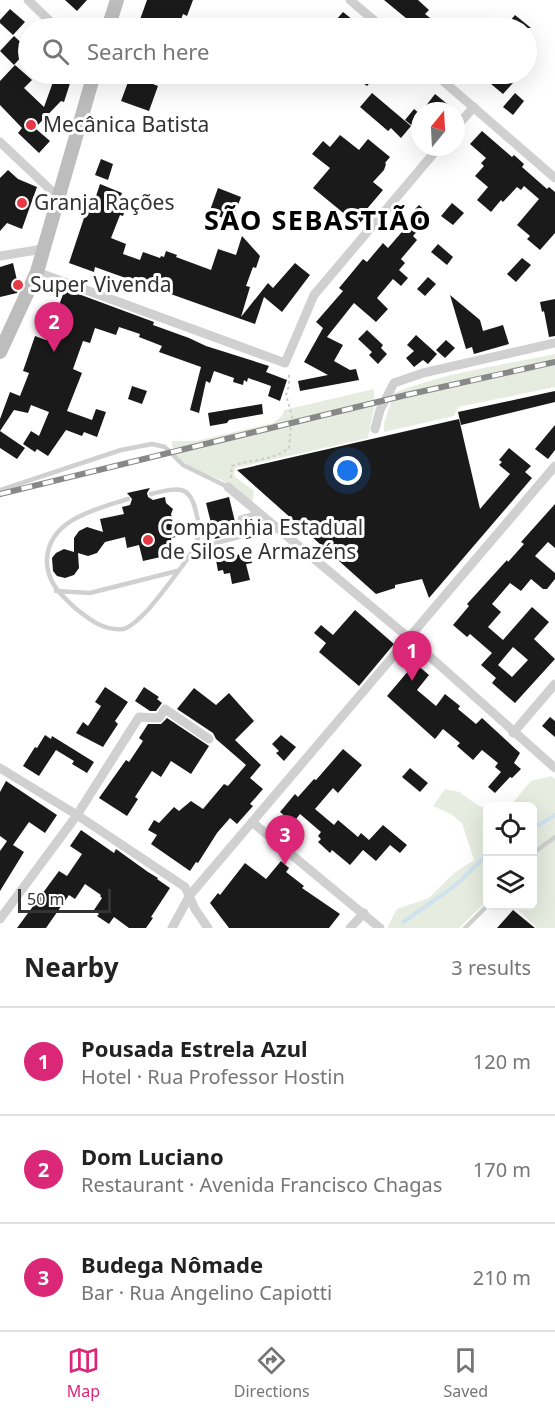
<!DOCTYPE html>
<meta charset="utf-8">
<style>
body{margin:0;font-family:"Noto Sans",sans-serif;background:#f2f2f2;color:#222}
.controls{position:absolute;right:18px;bottom:18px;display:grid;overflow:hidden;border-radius:9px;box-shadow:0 6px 24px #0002}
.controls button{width:54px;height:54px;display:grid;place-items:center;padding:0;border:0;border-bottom:2px solid #e0e0e0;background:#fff;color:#222;font:30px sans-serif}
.compass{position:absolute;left:411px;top:102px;width:54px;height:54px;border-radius:50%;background:#fff;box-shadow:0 6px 24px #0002;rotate:18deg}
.scale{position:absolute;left:18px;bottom:15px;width:93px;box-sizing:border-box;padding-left:6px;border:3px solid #333;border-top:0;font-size:16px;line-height:21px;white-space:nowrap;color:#333;-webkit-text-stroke:4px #fff;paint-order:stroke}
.you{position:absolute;left:348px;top:471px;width:21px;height:21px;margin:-15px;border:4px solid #fff;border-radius:50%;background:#1a73e8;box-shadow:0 0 0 9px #1a73e833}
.badge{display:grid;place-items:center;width:39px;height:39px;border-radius:50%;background:#db2777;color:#fff;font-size:20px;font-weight:700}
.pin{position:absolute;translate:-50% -50px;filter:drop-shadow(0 2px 3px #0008)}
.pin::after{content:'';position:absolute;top:32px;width:21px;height:18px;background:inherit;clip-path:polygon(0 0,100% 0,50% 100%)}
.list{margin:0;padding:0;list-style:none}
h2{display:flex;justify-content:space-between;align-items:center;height:78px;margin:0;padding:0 24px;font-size:26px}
h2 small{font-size:20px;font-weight:400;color:#767676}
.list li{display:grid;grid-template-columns:39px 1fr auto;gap:18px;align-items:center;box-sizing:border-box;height:108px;padding:0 24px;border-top:2px solid #e0e0e0}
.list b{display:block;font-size:22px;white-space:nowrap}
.list p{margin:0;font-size:20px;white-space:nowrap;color:#767676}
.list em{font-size:20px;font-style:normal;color:#767676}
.icon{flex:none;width:33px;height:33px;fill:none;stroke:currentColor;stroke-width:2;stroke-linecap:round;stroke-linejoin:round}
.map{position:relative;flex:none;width:555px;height:928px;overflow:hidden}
.search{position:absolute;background:#fff;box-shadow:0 6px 24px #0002;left:18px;right:18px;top:18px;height:66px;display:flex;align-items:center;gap:15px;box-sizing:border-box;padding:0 21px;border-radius:33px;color:#767676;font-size:22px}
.sheet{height:402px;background:#fff}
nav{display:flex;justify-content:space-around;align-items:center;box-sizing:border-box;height:84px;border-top:2px solid #e0e0e0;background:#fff;font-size:16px;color:#767676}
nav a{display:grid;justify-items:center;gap:3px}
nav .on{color:#db2777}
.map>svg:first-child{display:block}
.green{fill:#e6ecdf}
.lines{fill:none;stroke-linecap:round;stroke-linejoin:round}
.stream{stroke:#cfe2ee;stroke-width:4}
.building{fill:#1a1a1a;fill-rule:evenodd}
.path{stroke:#cdcdcd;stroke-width:2;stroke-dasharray:3 3;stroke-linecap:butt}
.lane{stroke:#d0d0d0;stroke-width:4.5}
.street{stroke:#d0d0d0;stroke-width:9}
.secondary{stroke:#bdbdbd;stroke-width:14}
.rail-casing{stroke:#888;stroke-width:6}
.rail{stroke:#fff;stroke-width:4;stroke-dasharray:11;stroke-linecap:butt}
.poi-dot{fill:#e63946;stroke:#fff;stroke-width:2}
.labels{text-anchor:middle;stroke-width:6;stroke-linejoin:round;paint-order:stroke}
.poi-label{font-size:21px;fill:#333;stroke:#fff;text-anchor:start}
.district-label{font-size:27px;font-weight:bold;letter-spacing:1.5px;fill:#000;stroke:#fff}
</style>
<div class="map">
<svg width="555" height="928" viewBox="0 0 555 928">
<rect width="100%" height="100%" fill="#fff"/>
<g class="green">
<path d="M555,354v33l-97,20 -4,9 -70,16v-9l10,-30c51,-20 108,-28 161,-39z"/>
<path d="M374,389v19l-6,30 -133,30 -1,8 20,15 -2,12c-9,-7 -17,-16 -27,-21 -17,-10 -54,-14 -53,-41h24l77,-18 9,-7 2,-6z"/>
<polygon points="551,776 555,779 555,928 537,928 514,906 532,906 532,806 510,806 531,781"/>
<polygon points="445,789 459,792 479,806 487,808 487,901 459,928 387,928 397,909 429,898 453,874 474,860 462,823 451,814 433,806"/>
</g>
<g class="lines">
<g class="stream">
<polyline points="532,829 555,815"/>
<polyline points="403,922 456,885 488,854"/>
</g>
</g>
<g class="building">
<polygon points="65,0 87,0 77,11"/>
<polygon points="147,0 193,0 187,16 183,14 178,28 137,28"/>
<polygon points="384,0 418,0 429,10 425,14 443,28 418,28"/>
<polygon points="10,9 25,22 13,35 0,23 0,20"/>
<polygon points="343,12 363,28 329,28"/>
<polygon points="515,15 531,28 504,28"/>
<polygon points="14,36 28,49 14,65 0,51"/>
<polygon points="15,65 32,80 24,88 44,107 53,82 32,75 33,74 73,74 64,102 61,101 35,128 50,141 39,153 18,133 22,128 0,105 0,81"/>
<polygon points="131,74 148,74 145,81 158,86 149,111 121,101"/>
<polygon points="351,74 369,74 374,78 367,86"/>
<polygon points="479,74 521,74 503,94"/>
<polygon points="372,93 411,126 401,138 391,128 388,131 360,107"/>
<polygon points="515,93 524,101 513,115 503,107"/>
<polygon points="435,94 456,111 422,111"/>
<polygon points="414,109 420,114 420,132 405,120"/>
<polygon points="482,131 512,157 514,155 524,164 522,167 547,189 549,187 555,192 555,233 540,250 527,239 530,236 517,225 539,199 524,186 521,190 517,187 503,202 501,200 491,212 477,200 488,187 475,176 484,166 481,163 486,158 470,144"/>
<polygon points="340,135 359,150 368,139 390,157 385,163 386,164 384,170 373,182 383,190 366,210 369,213 358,225 313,188 330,168 312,154 323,141 330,147"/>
<polygon points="101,159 113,164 108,180 95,175"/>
<polygon points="8,170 18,179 37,187 22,229 7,223 0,231 0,178"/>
<polygon points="100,184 122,193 119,201 127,204 123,216 120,215 111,238 126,244 123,254 140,260 143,252 160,258 161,256 164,257 166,251 177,255 176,257 211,270 218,249 236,255 242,236 260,256 256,268 253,267 246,286 250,287 241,317 268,283 273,288 295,263 310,275 282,312 264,297 255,324 106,271 95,267 94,272 69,263 89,203 93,205"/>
<polygon points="218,188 241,197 232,221 209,213"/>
<polygon points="452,203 464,213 453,225 441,216"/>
<polygon points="419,205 431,216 413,236 417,240 401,259 405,263 399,270 408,278 401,286 393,279 377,298 388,309 376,322 354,303 327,337 343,345 334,361 350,370 356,369 359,380 300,391 298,381 328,375 304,362 323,328 316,322 343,291 339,288 354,270 363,259 367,262 383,243 388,248 413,219 409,215"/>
<polygon points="438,244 453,257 447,265 431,252"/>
<polygon points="522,258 531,265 516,282 507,274"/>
<polygon points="13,263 19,289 17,293 0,297 0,267"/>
<polygon points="428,277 436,284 425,296 417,289"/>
<polygon points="65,289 154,322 153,325 189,338 206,346 269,366 266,372 287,380 280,401 268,396 271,386 248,378 247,382 244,380 243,385 233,382 234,378 214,371 210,383 206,381 199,413 190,410 201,367 159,352 162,346 139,337 140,334 119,327 116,335 95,328 90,343 83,341 73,369 82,373 67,411 92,420 96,409 106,412 97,437 84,432 82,436 66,430 48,456 37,449 35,452 23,444 31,431 39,436 49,412 31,405 28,413 14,410 0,431 25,448 17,459 0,448 0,419 10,392 20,396 29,373 23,371 35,336 46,340"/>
<polygon points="450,295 480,320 483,331 503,325 509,344 474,354 472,347 466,349"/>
<polygon points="555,299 555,336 549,337 544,311 542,312 540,302"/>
<polygon points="367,330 383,345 381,348 387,354 378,364 369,355 372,352 358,339"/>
<polygon points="416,335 437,354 428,364 423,360 414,367 406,358 414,351 407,345"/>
<polygon points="446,340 455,348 445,358 436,350"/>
<polygon points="132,386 147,391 142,404 128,399"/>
<polygon points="555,391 555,402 461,425 458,412"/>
<polygon points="262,404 263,414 229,420 227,423 210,426 208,413"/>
<polygon points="459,419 480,509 510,474 499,465 502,462 499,460 509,448 531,466 525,472 532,478 429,598 422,579 395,585 395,588 376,594 237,470"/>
<polygon points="555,425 555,450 548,459 535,449"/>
<polygon points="150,488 147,493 148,497 153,500 165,497 166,503 173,509 171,514 176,537 171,538 174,554 143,561 139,545 127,548 125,537 105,542 97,553 88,556 78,553 79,568 74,575 65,578 57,576 53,571 52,558 56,553 64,549 74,552 74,538 79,531 87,527 103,532 100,519 124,514 122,507 130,505 132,499 127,493"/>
<polygon points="229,497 237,530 236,533 215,539 206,503"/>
<path d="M555,504v44l-7,-6 -13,14 20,17v6l-8,10h-4l-12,-10 -10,12 -11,-8 -18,21 9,8 -13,15 15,13 29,-33 17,15 -15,17 21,20 -40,44 -23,-20 4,-5 -15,-13 11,-12 -22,-19 -3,3 -14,-12 16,-19 -2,-2 40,-44 1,2 16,-18 -3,-2zM513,647l15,13 -16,17 -14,-12z"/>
<polygon points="252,519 256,537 246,539 245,521"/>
<polygon points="249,552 252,563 246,564 250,580 232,584 230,573 224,574 223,570 218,571 216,560"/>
<polygon points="355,610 394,644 359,686 319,652 326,643 314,633 321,625 333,635"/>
<polygon points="415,663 429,675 417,690 436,706 445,694 460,706 458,709 476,724 482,718 520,753 514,763 521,769 512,778 510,777 495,793 488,787 501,772 495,767 498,763 482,750 473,760 457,746 460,743 443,729 435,739 387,696"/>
<polygon points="105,687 128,702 115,721 118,724 103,747 76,733 83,722 88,726 101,706 95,702"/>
<polygon points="144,687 159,697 157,699 162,703 156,711 150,711 135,701"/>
<polygon points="194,688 216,705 229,693 254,721 235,740 261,765 250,778 263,789 250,804 253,806 237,824 230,818 217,833 198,863 196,862 190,871 151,844 157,835 148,830 154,820 159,823 174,807 179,811 191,801 203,809 224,784 228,786 246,765 216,739 213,733 177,709"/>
<polygon points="550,717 555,721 555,737 542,726"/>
<polygon points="167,718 209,746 191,774 171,761 161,777 152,771 135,797 138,799 127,816 99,798 126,760 129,762 143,741 139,738 148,724 161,724"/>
<polygon points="45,735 51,739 52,736 94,762 87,773 72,764 74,761 56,750 39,776 23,766 35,747 37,748"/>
<polygon points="281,735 296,747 284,761 276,753 279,751 272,744"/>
<polygon points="343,749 362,765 338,793 333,788 315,809 334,825 338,820 358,837 361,833 369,840 383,825 407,845 400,853 390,845 376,861 363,850 350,865 332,850 330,853 318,842 321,839 318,836 321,832 300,814 293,823 280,812 295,794 298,797 314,779 316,780"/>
<polygon points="410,768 428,783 420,792 402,777"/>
<polygon points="6,781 57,815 45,833 29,822 13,845 24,852 0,891 0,851 7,841 0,836 0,792"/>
<polygon points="81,830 114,853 116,849 148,872 158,878 157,879 170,888 151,917 153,918 146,928 129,928 114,917 109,924 97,916 99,914 94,910 102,898 100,896 101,895 85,884 75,899 69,895 46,928 17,928 59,871 67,876 82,854 70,846"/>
<polygon points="281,861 289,868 286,872 304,886 302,888 340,914 329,928 229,928 210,903 218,893 220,895 245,863 266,879"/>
<polygon points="513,910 535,928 497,928"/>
</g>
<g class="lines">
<path class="path" d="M231,478l1,-12c19,-7 41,-5 57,-18l3,-32 -6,-21 3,-10v-13"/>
<g class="lane">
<polyline points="0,490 121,450 152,444 165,447 183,465 228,487"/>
<path d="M128,499c-31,10 -79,20 -81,60 -1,22 13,35 28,49 15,12 29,23 48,21 7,-1 17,-11 22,-16 8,-8 50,-62 52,-70 2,-9 2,-22 -1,-31 -6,-29 -20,-24 -45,-18"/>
<polyline points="196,545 212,544 239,537 242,531 240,518 257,513"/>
<polyline points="56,591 90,593 177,571"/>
<polyline points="532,854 555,837"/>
<polyline points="465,928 488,905"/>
</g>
<g class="street">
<polyline points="28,0 57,28"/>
<polyline points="350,0 383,28"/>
<polyline points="435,74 555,178"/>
<polyline points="456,127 474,107"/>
<polyline points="0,142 57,196"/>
<polyline points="0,256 43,249"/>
<polyline points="37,272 285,363 314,295 439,147"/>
<polyline points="375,429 380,410 394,383 423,373 555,343"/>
<polyline points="228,487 409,638 555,768"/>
<polyline points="513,733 555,684"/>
<polyline points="0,768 77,815 185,887 195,909 208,928"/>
<polyline points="252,822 380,928"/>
<polyline points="0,919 77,815 139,717 159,718 165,709 209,739"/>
<polyline points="172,928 190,895 555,466"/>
<polyline points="350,928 364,913"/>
</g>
<g class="secondary">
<polyline points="108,28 117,0"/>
<polyline points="0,352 37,272 94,74"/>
</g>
<g class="rail-casing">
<polyline id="rail" points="0,494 406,395 555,362"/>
</g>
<use href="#rail" class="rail"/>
</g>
<g class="poi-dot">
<circle cx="31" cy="125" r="6"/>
<circle cx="22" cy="203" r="6"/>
<circle cx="18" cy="285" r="6"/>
<circle cx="148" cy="540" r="6"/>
</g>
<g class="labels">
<g class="poi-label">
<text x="43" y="132">Mecânica Batista</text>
<text x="34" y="210">Granja Rações</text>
<text x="30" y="292">Super Vivenda</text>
<text x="160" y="535">Companhia Estadual<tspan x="160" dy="24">de Silos e Armazéns</tspan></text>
</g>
<g class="district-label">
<text x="318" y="230">SÃO SEBASTIÃO</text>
</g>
</g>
</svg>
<div class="controls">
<button><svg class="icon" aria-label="locate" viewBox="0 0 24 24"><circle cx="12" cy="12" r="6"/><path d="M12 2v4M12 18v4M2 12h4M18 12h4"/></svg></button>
<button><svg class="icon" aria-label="layers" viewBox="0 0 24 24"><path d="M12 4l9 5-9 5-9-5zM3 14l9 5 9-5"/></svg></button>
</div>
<svg class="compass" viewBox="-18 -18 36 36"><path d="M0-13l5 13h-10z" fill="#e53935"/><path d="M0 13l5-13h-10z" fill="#767676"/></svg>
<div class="scale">50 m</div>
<div class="you"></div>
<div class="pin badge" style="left:412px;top:681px">1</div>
<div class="pin badge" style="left:54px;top:352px">2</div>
<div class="pin badge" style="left:285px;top:865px">3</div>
<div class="search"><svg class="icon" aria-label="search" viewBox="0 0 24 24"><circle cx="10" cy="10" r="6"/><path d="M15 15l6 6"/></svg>Search here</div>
</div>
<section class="sheet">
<h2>Nearby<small>3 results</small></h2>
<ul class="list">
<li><span class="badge">1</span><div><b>Pousada Estrela Azul</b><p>Hotel · Rua Professor Hostin</p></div><em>120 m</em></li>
<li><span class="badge">2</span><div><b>Dom Luciano</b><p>Restaurant · Avenida Francisco Chagas</p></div><em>170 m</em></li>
<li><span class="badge">3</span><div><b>Budega Nômade</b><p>Bar · Rua Angelino Capiotti</p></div><em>210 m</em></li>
</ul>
</section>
<nav>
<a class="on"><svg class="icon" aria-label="map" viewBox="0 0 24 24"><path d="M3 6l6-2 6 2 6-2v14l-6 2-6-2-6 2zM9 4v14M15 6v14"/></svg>Map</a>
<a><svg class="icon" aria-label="directions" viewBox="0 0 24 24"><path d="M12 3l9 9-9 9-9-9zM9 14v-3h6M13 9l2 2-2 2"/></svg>Directions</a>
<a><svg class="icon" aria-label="saved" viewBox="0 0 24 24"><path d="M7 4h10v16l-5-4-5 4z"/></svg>Saved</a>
</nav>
